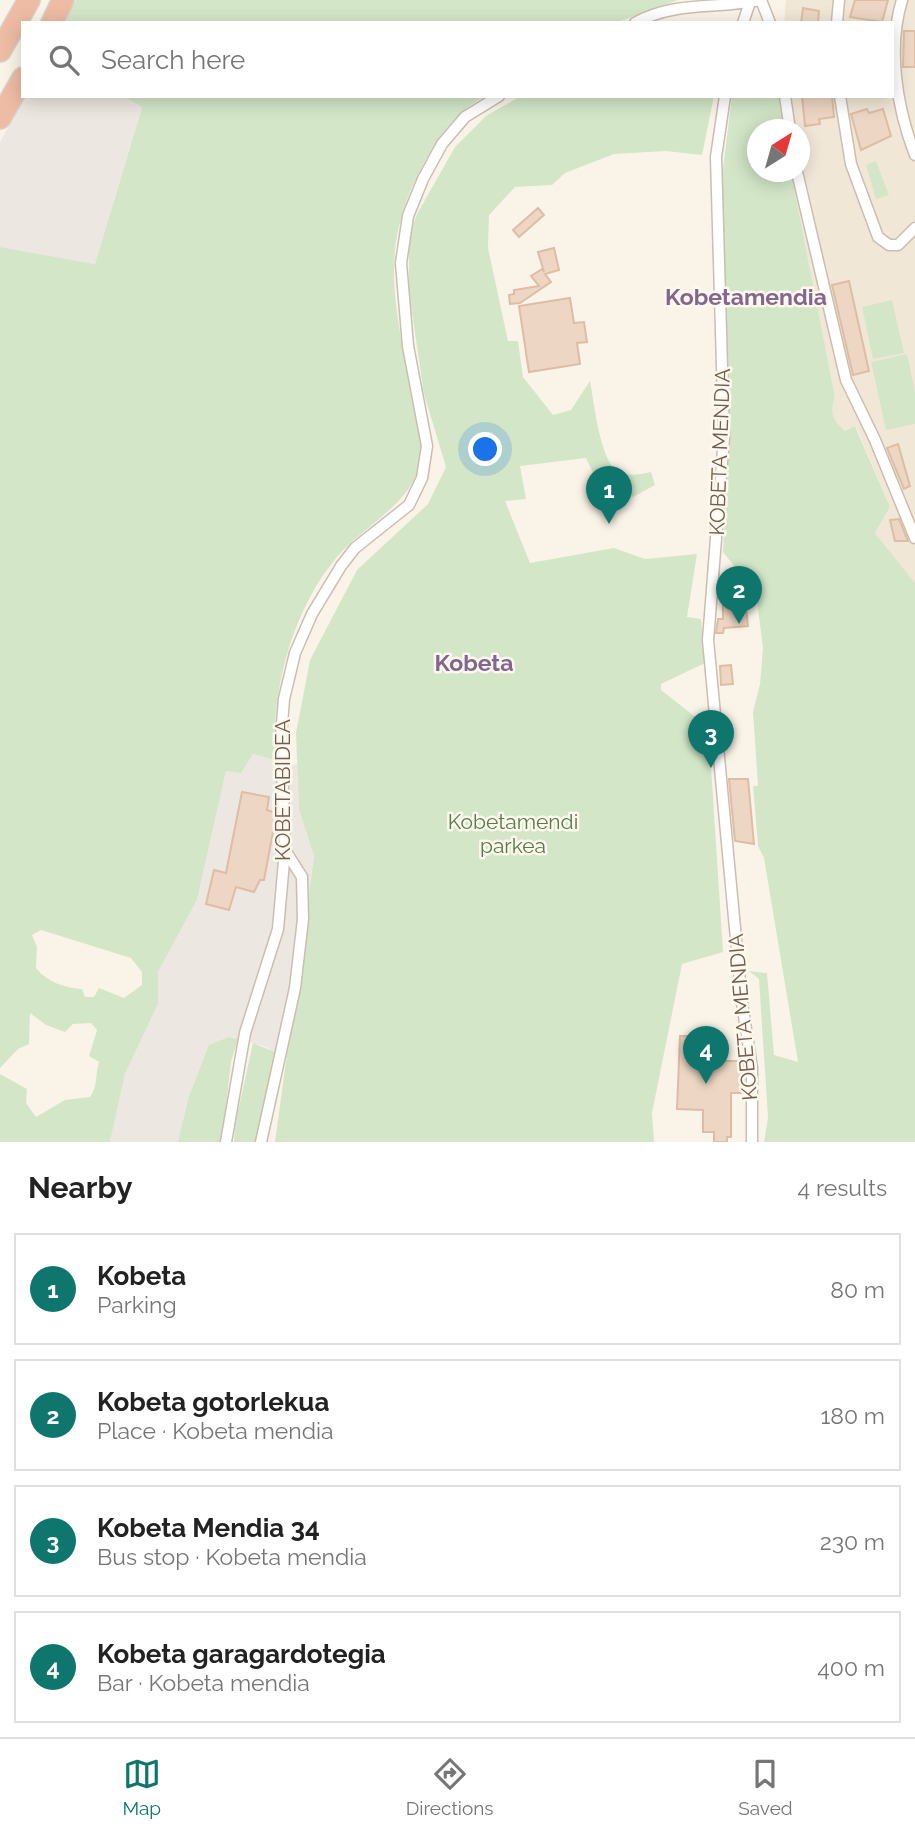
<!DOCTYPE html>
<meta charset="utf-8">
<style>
body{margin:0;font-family:Raleway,sans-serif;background:#f2f2f2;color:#222}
.compass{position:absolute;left:747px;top:119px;width:63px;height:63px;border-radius:50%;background:#fff;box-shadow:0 4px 18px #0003;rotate:37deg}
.you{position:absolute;left:486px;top:450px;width:24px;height:24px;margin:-18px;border:5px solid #fff;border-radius:50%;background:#1a73e8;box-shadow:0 0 0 10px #1a73e833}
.badge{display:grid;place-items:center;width:46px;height:46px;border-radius:50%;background:#0f766e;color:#fff;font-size:23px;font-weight:700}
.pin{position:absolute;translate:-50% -58px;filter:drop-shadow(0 2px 4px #0008)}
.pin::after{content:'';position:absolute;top:37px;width:24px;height:21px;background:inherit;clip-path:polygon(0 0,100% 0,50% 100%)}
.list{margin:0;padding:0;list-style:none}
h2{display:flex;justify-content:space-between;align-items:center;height:91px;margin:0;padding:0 28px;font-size:30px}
h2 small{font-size:23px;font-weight:400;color:#767676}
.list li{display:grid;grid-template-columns:46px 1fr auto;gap:21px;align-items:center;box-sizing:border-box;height:112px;margin:0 14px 14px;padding:0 14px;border:2px solid #e0e0e0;border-radius:0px}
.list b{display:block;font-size:26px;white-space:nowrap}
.list p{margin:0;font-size:23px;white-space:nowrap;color:#767676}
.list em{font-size:23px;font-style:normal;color:#767676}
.icon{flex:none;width:38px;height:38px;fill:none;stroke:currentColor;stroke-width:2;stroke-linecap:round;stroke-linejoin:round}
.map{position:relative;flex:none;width:915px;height:1142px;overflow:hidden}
.search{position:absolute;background:#fff;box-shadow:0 4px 18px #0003;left:21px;right:21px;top:21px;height:77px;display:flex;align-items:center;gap:18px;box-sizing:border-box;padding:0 24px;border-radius:0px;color:#767676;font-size:26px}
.sheet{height:595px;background:#fff}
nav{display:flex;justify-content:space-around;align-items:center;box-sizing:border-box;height:98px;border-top:2px solid #e0e0e0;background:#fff;font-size:19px;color:#767676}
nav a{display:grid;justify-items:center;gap:4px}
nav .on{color:#0f766e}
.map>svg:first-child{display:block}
.residential{fill:#f1e7d7}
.industrial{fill:#ece7e1}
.green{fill:#d3e7c8;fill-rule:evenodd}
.building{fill:#edd6c3;stroke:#debda4;stroke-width:2}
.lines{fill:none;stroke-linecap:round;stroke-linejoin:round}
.minor-casing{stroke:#ccbdaf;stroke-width:13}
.motorway-casing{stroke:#d8d2ce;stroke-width:24}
.minor{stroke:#fff;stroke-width:10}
.motorway{stroke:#eebca5;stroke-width:21}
.labels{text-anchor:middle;stroke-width:5;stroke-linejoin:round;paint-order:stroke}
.street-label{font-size:21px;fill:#725d4f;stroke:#fdf8ee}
.park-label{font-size:21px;fill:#577c4b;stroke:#fdf8ee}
.neighbourhood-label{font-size:23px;font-weight:bold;fill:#83668e;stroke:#fdf8ee}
</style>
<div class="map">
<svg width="915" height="1142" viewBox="0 0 915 1142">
<rect width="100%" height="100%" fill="#faf4e8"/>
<polygon class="residential" points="786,0 915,0 915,583 875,533 890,507 856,426 845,431 834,422 831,408 835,397 791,172 800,172 800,130 783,129 779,109 779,96 892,96 892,23 784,23"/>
<g class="industrial">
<polygon points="26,96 123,96 142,106 95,264 0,247 0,142"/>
<polygon points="253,754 297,765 299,810 314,856 285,1060 267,1047 229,1037 188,1099 178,1142 110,1142 125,1074 158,1004 158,972 197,900 226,771"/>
</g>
<g class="green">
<polygon points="76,0 678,0 615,23 65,23"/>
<path d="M123,96h362c-28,15 -47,42 -62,69 -48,88 -25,145 -11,236 3,17 11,40 9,57 -5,44 -58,68 -84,99 -45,53 -66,134 -62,203l-22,-6 -12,19 -15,-2 -29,129 -39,72v32l-33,70 -15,68h-110v-68l27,15 -1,14 10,14 29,-17 25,-3c8,-11 5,-22 9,-35l-10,-6 8,-26 -6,-7 -18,1 -8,8 -19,-7 -16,-12 -1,31 -11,5 -18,19v-821l95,17 47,-157zM41,930l90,28 11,14v13l-18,13 -25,-10 -5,9h-9l-3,-8c-17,-1 -35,-7 -46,-21l1,-21 -5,-12z"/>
<path d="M521,96h193l-12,59 -36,-4 -52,3 -49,19 -13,12 -37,2 -26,28 -1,33 20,93h10l5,36 30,38 18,-5 19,-29c4,20 10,82 29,91 11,5 21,2 32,0l4,13 -22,12 -35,-14 -12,-25 -66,8 6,33 -21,2 25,62 84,-15 31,11 52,-5 -10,63 14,2 4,44 -44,21v6l37,29 10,1 15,232 -41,12 -30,149 2,29h-379l39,-286 -15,-46 -3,-77 14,-73 47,-90 71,-66 18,-37 -22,-73 -15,-102v-57l8,-21 38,-67 31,-31z"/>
<path d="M732,96h47l4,33 -25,1v42h33l44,225c-6,16 -2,23 10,34l10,-5 35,81 -15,26 40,50v559h-151l4,-24 -9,-139 -10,-8 18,2 7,82 24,7 -34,-204 -6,-12 -5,-60h5l-5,-74 7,-28 3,-36 -7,-55 -33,-41 6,-139 -7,-236z"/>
<polygon points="876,161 889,195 876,199 866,165"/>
<polygon points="892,300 904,353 873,359 862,307"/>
<polygon points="907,354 915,392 915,424 886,430 871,362"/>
<polygon points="229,1037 238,1039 231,1062 222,1142 178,1142 188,1099 209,1045"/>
<polygon points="253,1043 275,1052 256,1142 234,1142 235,1125"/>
</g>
<g class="building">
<polygon points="855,0 888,0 882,22 850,17"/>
<polygon points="803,8 819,11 818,23 801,23"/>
<polygon points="904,31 915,31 915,67 903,67"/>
<polygon points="802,96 832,96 834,117 819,119 820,124 805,126"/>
<polygon points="867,109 869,113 883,109 891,136 861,150 851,114"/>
<polygon points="538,208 544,215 519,237 513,230"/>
<polygon points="554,248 559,270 545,274 551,282 520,303 510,304 509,295 514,294 514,290 539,286 531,276 542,269 544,272 538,252"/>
<polygon points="849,281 869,371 853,375 832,285"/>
<polygon points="570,298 574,323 584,322 587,342 577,343 580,364 529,372 519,306"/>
<polygon points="898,444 910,486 904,489 887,448"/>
<polygon points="899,519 908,541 895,541 890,520"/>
<polygon points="744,591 748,626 724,628 723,633 716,633 718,619 723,619 723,594"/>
<polygon points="731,665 733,684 721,685 720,666"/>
<polygon points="729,779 748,779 754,844 735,841"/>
<polygon points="242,792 269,797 267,810 276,813 276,816 264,880 260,880 254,892 236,887 229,910 206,904 214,870 226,873"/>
<polygon points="680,1036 700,1036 700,1061 743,1061 744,1093 731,1093 731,1137 727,1137 727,1142 714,1142 714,1132 703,1132 703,1110 677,1109"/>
</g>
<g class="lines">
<g class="minor-casing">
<g id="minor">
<polyline points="761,0 770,23"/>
<path d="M902,0c-15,49 -5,108 13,155"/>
<path d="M635,23c42,-23 82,-13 125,-23"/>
<polyline points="743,23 750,2"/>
<polyline points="837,23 839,0"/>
<polyline points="725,96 716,157 724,437 708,640 742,1003 752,1068 752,1142"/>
<polyline points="785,96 790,130"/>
<polyline points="840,96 851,164 878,237 889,245 898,245 915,228"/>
<polyline points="797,172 846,380 875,440 915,538"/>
<polyline points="226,1142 245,1033 278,929 285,850 281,736 284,699 295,653 312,614 341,566 355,548 409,505 422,478 427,446 408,346 401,263 408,216 423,179 442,144 465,117 499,96"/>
<polyline points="261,1142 295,988 303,919 302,877 285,850"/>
</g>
</g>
<g class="motorway-casing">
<g id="motorway">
<polyline points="52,23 63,0"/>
<polyline points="0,51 29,0"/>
<polyline points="0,118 23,78"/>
</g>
</g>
<use href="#minor" class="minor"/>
<use href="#motorway" class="motorway"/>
</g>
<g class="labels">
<g class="street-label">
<text transform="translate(720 452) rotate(-88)" y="7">KOBETA MENDIA</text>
<text transform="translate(283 790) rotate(-90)" y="7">KOBETABIDEA</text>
<text transform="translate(743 1017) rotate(-95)" y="7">KOBETA MENDIA</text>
</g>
<g class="park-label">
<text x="513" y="829">Kobetamendi<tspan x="513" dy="24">parkea</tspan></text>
</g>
<g class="neighbourhood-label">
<text x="746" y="305">Kobetamendia</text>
<text x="474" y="671">Kobeta</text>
</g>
</g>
</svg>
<svg class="compass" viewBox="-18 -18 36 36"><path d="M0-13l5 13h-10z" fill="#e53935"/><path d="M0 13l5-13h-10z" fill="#767676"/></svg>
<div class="you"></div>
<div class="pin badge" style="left:609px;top:524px">1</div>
<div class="pin badge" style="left:739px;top:624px">2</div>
<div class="pin badge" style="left:711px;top:768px">3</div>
<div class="pin badge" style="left:706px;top:1084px">4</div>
<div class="search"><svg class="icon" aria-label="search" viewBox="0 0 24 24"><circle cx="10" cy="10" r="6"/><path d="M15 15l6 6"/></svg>Search here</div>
</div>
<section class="sheet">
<h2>Nearby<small>4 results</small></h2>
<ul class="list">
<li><span class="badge">1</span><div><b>Kobeta</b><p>Parking</p></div><em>80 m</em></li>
<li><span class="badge">2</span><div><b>Kobeta gotorlekua</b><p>Place · Kobeta mendia</p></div><em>180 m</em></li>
<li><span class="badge">3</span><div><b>Kobeta Mendia 34</b><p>Bus stop · Kobeta mendia</p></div><em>230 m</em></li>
<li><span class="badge">4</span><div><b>Kobeta garagardotegia</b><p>Bar · Kobeta mendia</p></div><em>400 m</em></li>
</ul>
</section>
<nav>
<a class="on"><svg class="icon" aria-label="map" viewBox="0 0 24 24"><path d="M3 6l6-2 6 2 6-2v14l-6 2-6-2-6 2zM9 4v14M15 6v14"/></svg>Map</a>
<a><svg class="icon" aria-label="directions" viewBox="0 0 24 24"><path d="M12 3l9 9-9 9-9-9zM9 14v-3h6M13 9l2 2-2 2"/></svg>Directions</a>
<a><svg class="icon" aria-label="saved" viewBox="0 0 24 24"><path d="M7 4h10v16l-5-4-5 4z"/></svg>Saved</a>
</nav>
